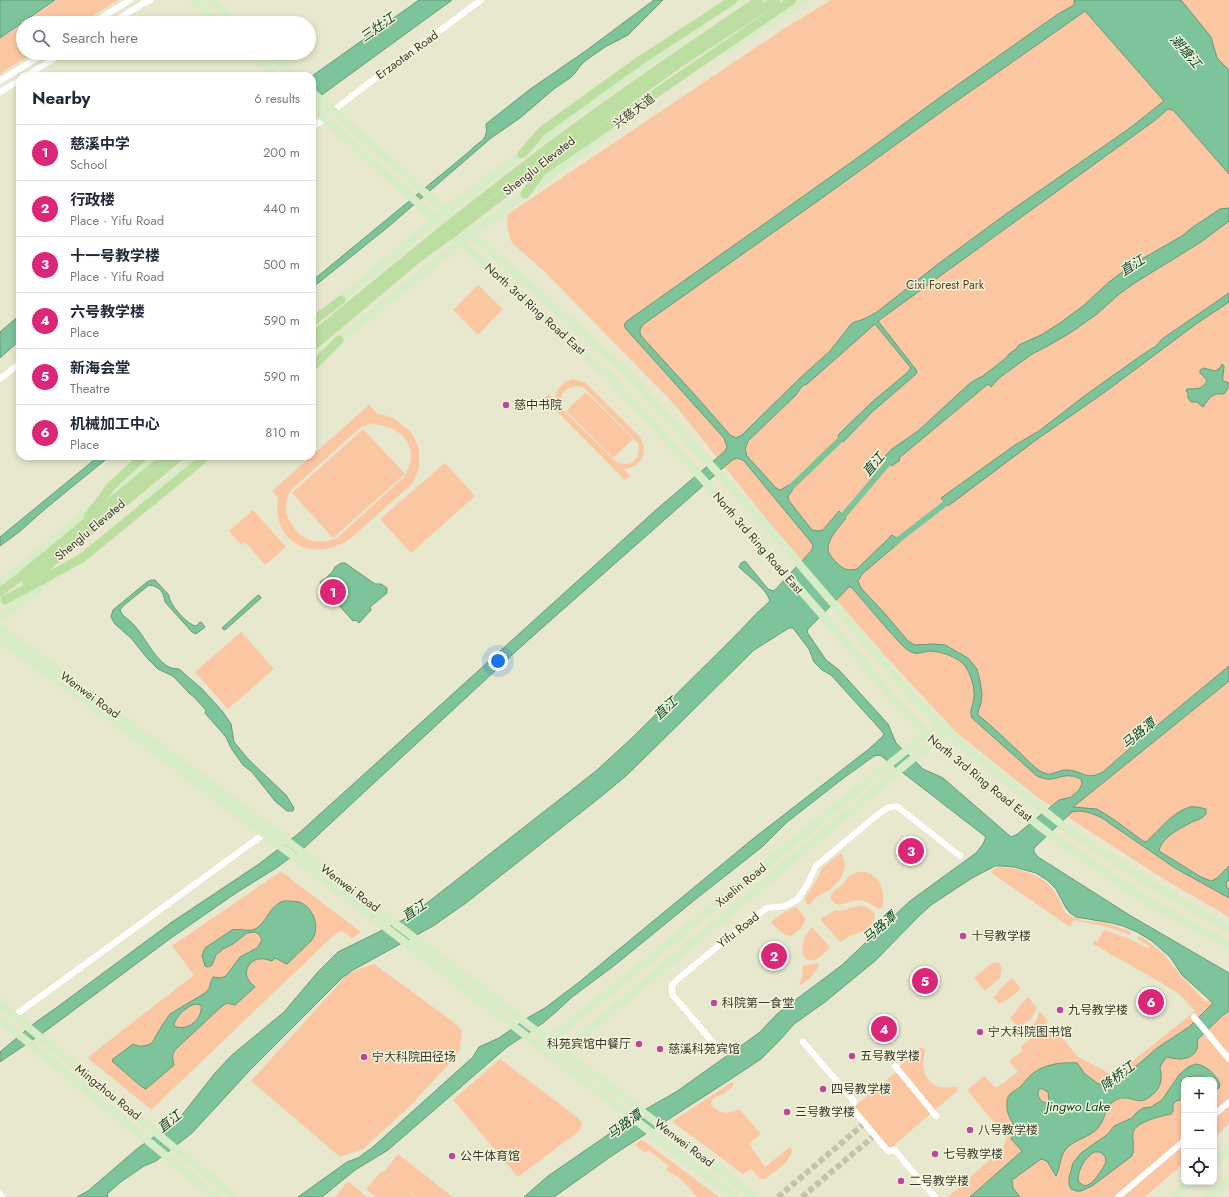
<!DOCTYPE html>
<meta charset="utf-8">
<style>
body{margin:0;font-family:Jost,"Noto Sans SC",sans-serif;background:#f6f6f7;color:#1f2937}
.controls{position:absolute;right:12px;bottom:12px;display:grid;overflow:hidden;border-radius:8px;box-shadow:0 2px 6px #0003}
.controls button{width:36px;height:36px;display:grid;place-items:center;padding:0;border:0;border-bottom:1px solid #e0e1e3;background:#fff;color:#1f2937;font:20px sans-serif}
.you{position:absolute;left:498px;top:661px;width:14px;height:14px;margin:-10px;border:3px solid #fff;border-radius:50%;background:#1a73e8;box-shadow:0 0 0 6px #1a73e833}
.badge{display:grid;place-items:center;width:26px;height:26px;border-radius:50%;background:#db2777;color:#fff;font-size:13px;font-weight:700}
.pin{position:absolute;translate:-50% -50%;border:2px solid #fff;box-shadow:0 1px 4px #0006}
.list{margin:0;padding:0;list-style:none}
h2{display:flex;justify-content:space-between;align-items:center;height:52px;margin:0;padding:0 16px;font-size:17px}
h2 small{font-size:13px;font-weight:400;color:#747a83}
.list li{display:grid;grid-template-columns:26px 1fr auto;gap:12px;align-items:center;box-sizing:border-box;height:56px;padding:0 16px;border-top:1px solid #e0e1e3}
.list b{display:block;font-size:15px;white-space:nowrap}
.list p{margin:0;font-size:13px;white-space:nowrap;color:#747a83}
.list em{font-size:13px;font-style:normal;color:#747a83}
.icon{flex:none;width:22px;height:22px;fill:none;stroke:currentColor;stroke-width:2;stroke-linecap:round;stroke-linejoin:round}
.map{position:relative;flex:none;width:1229px;height:1197px;overflow:hidden}
.search{position:absolute;background:#fff;box-shadow:0 2px 6px #0003;left:16px;top:16px;width:300px;height:44px;display:flex;align-items:center;gap:10px;box-sizing:border-box;padding:0 14px;border-radius:22px;color:#747a83;font-size:15px}
.panel{position:absolute;background:#fff;box-shadow:0 2px 6px #0003;left:16px;top:72px;width:300px;height:388px;border-radius:12px}
.map>svg:first-child{display:block}
.green{fill:#fbc7a3;fill-rule:evenodd}
.water{fill:#7dc49a;stroke:#679979;fill-rule:evenodd}
.lines{fill:none;stroke-linecap:round;stroke-linejoin:round}
.canal{stroke:#7dc49a;stroke-width:6}
.minor-tunnel{stroke:#c4c4ad;stroke-width:6;stroke-dasharray:6 3;stroke-linecap:butt}
.minor{stroke:#fff;stroke-width:6}
.major{stroke:#d7ecc7;stroke-width:8}
.highway{stroke:#bcdfa1;stroke-width:9}
.poi-dot{fill:#bd469b;stroke:#f5f5db;stroke-width:1.5}
.labels{text-anchor:middle;stroke-width:3;stroke-linejoin:round;paint-order:stroke}
.street-label{font-size:12px;fill:#35352b;stroke:#f5f5db}
.park-label{font-size:12px;fill:#633918;stroke:#f5f5db}
.poi-label{font-size:12px;fill:#35352b;stroke:#f5f5db;text-anchor:start}
.water-label{font-size:13px;font-style:italic;fill:#044025;stroke:#f5f5db}
</style>
<div class="map">
<svg width="1229" height="1197" viewBox="0 0 1229 1197">
<rect width="100%" height="100%" fill="#e8e8ce"/>
<g class="green">
<polygon points="57,0 118,0 81,23 24,23"/>
<polygon points="831,0 1229,0 1229,917 1162,878 1037,797 956,732 886,657 772,526 674,404 544,271 512,243 507,228 508,214 785,28"/>
<polygon points="23,23 23,53 33,53 0,74 0,39"/>
<polygon points="478,285 503,309 478,335 453,310"/>
<path d="M573,379l13,4 54,54c9,16 1,30 -16,32l6,7 -5,4 -81,-82 5,-4 6,6c1,-12 8,-18 18,-21zM577,386l6,1 55,56c4,16 -8,26 -23,18l-51,-50c-8,-14 -1,-23 13,-25z"/>
<polygon points="586,392 633,439 613,458 566,411"/>
<path d="M369,405l9,9 10,2 8,4 14,11 5,8 4,10v19l-6,15 -63,56c-37,25 -79,4 -72,-42l-6,-6zM371,424c31,1 51,24 33,53l-67,61c-18,7 -37,4 -46,-15 -3,-4 -5,-10 -5,-15 0,-7 2,-13 5,-18l70,-63z"/>
<polygon points="363,429 405,474 333,538 292,493"/>
<polygon points="445,463 475,496 411,553 380,519"/>
<polygon points="253,510 286,547 265,565 245,542 241,545 229,531"/>
<polygon points="241,632 274,669 228,709 195,672"/>
<path d="M841,853c9,13 1,28 -12,37 -9,6 -12,4 -19,15l-3,-1 -2,-3 1,-4 11,-18 5,-11z"/>
<path d="M1002,867c21,3 44,8 55,28 4,8 5,16 13,21 11,6 26,5 38,8 8,2 16,5 23,8l-1,3 -22,-8 -34,-7 -4,7 -80,-55 6,-4z"/>
<path d="M280,872l3,1 78,59 -9,6c-7,-5 -10,-10 -18,-3l-182,174 -3,-1 -60,-49 -1,-2 106,-82 -22,-29z"/>
<path d="M857,872c21,-2 30,18 25,36l-3,1c-19,-12 -20,-9 -40,-4l-5,-2 -3,-4v-3l2,-4 9,-7 8,-10z"/>
<polygon points="859,905 868,908 874,913 875,916 873,923 866,930 848,937 840,942 820,919 834,911 845,910"/>
<path d="M796,907l10,12c-3,8 -8,13 -15,17l-6,-1 -14,-12 1,-2 11,-8z"/>
<path d="M812,927l18,20c-25,31 -38,2 -18,-20z"/>
<polygon points="1104,930 1128,938 1148,948 1150,946 1137,939 1139,936 1146,940 1164,954 1180,975 1206,1002 1229,984 1229,1124 1214,1137 1214,1080 1184,1080 1184,1163 1145,1197 948,1197 1002,1149 1007,1138 967,1090 984,1076 996,1088 1018,1072 1009,1061 1023,1050 1021,1047 1031,1038 1040,1036 1052,1025 1077,1056 1114,1076 1195,1011 1179,994 1158,981 1093,944 1094,941 1097,942"/>
<polygon points="998,962 1002,967 1000,978 985,991 974,978 992,963"/>
<path d="M818,963l1,2c-4,9 -11,17 -20,20l4,-11 -1,-6 1,-2z"/>
<polygon points="374,964 448,1018 462,1030 460,1050 449,1064 408,1108 363,1149 340,1157 251,1081 347,975 354,971"/>
<polygon points="1012,978 1021,989 1010,998 999,1004 993,997 996,995 1000,989"/>
<path d="M1028,997l9,11 -6,11 -12,9 -9,-10c7,-6 11,-16 18,-21z"/>
<polygon points="1040,1011 1048,1021 1037,1031 1026,1034 1023,1031 1035,1023"/>
<path d="M921,1047l5,3c-6,13 -3,32 13,37 6,1 12,0 19,0l-1,4 -23,20 -36,-43z"/>
<polygon points="500,1059 577,1117 582,1123 581,1128 578,1132 518,1177 453,1100"/>
<polygon points="896,1072 931,1113 890,1149 854,1107"/>
<path d="M732,1082l2,3c-3,3 -7,7 -11,9 -7,4 -10,1 -12,11 8,9 18,10 28,4l22,25 -12,10 16,23 25,-20 2,3c-1,13 -17,21 -27,29h-4l-10,-10 -8,5 -69,-51 -1,-2z"/>
<polygon points="641,1140 644,1141 719,1197 697,1197 681,1179 666,1170 669,1166 648,1150 645,1153 635,1145"/>
<polygon points="398,1154 453,1197 415,1197 407,1190 414,1197 376,1197 366,1189 382,1171 384,1172"/>
<polygon points="348,1181 367,1197 335,1197"/>
</g>
<g class="water">
<polygon points="0,0 55,0 0,38"/>
<polygon points="419,0 452,0 312,102 312,76"/>
<path d="M654,0h9l-35,35 -23,12 -20,14 -5,5 -5,7 -5,5 -15,10 -35,30 -29,20 -103,89 -76,61v-7l158,-130c4,-6 14,-9 16,-17 1,-3 0,-7 0,-10l43,-34 58,-40z"/>
<path d="M1074,0h107l30,37 6,21 12,12v104l-56,-64 -5,-1 -14,12 -276,200 39,50 -1,3 -44,38 -29,30 -5,-5 1,-3 33,-32 36,-30 3,-4 -36,-44 -68,60 -5,2 -6,9 -48,46 -3,8 2,7 29,32 4,2 9,-5 4,5 -5,6 1,5 23,29 6,1 5,-1 16,-19 7,7c-6,8 -19,21 -18,32 1,5 6,10 9,13 7,7 11,8 20,6l35,-34 9,6 -39,33 -4,7 3,7 26,28 21,25 7,4 18,-1 12,1 23,13 9,11 3,12 2,13 -1,9 -3,9v3c14,11 27,24 40,36 8,7 18,20 29,23 7,1 13,-5 21,-4 15,1 18,11 35,2l34,-30 92,-76v15l-156,126 24,2 16,10 30,22 3,1c14,-12 26,-30 44,-35 6,-1 11,1 16,2v5c-5,6 -10,6 -16,9 -11,6 -29,15 -31,28l42,26 10,4c7,-2 12,-10 18,-15v14l-3,3 1,5 2,1v9l-54,-30 -73,-50c-9,-4 -19,-9 -30,-6l-38,36v4l4,5 93,59 98,57v38l-6,4 -26,25c3,12 -5,18 -17,19 -4,0 -9,-1 -13,-2 -3,3 -6,7 -7,11 0,1 1,4 1,5 1,9 -2,17 -9,22 -15,13 -19,-1 -34,4 -13,4 -12,20 -20,29 -9,10 -24,11 -33,22 -5,7 -5,18 -9,26l-9,-15 -6,-2 -29,21 1,8 7,9h-50l52,-46 -11,-12c8,-16 -4,-19 -4,-32 -1,-16 6,-13 15,-22 3,-3 6,-8 10,-11 12,-10 30,-12 45,-11l8,11 12,9 10,5 34,-26 16,-14 32,-21 24,-24 -31,-28 -12,-18 -18,-16 -15,-9 -14,-6 -11,-3 -36,-6 -6,-4 -4,-5 -10,-19 -9,-9 -11,-7 -22,-6 -12,-1h-7l-23,12 -41,27 -13,12 -42,43 -51,42 -31,22 -13,15 -20,20 -44,29 -104,67 -59,42h-30l24,-21 64,-44 4,-6 60,-34 83,-59 19,-20 64,-48 68,-64 66,-48 7,-9 3,-7 -102,-79c-3,-3 -5,-3 -10,-2l-33,24 -55,43 -24,24 -65,51 -82,67 -43,32 -15,14 -14,12 -36,24 -119,103 -33,20 -33,27h-24l49,-35 11,-4 15,-11 100,-90 6,-10 20,-9 30,-21 16,-9 33,-25 176,-145 115,-89 13,-12 2,-3 -4,-5 -49,-54 -9,-5 -8,-8 -5,-13 -16,-21h-4l-35,22 -127,125 -24,20 -137,108 -33,23 -80,44 -11,8 -91,91 -59,64 -36,28 -12,5 -22,15 -15,13 1,3h-31l11,-6 50,-43 40,-28 37,-47 17,-18 52,-43 33,-39 21,-21 71,-35 187,-146 37,-34 101,-100 23,-24 13,-12c-3,-12 -22,-25 -31,-34l2,-4 4,-2 23,28 6,2 38,-41 1,-4 -2,-4 -67,-81c-6,-3 -7,-4 -13,0l-206,182 -220,204 -29,21 -40,25 -65,45 -124,92 -47,32v-10l36,-30 20,-14 116,-86 87,-58 39,-30 359,-325 68,-58 2,-4 -3,-9 -98,-109 -2,-4 3,-4 233,-165 79,-58 119,-84 16,-9zM1085,11l79,90 -34,27 -124,86 -68,50 -61,48 -13,7 -12,4 -22,28 -30,27 -58,57 -6,3 -6,-3 -34,-39 -54,-59c-4,-6 -2,-9 3,-14l177,-125 126,-91 103,-72zM849,587h2l2,2c12,14 24,28 36,42 7,7 13,16 22,21 6,3 12,0 18,-1 12,0 29,6 36,15 6,8 10,22 9,32 -1,8 -5,12 -2,20l65,58c16,8 21,-2 35,0 3,0 6,2 9,3l1,5 -3,6 -8,7 -12,3 -43,35 -5,2 -68,-59 -20,-9 -27,-26 -8,-19 -49,-54 -13,-10 -19,-28 1,-3zM1039,1089h4l5,3 1,8 -3,3c-6,-1 -10,-8 -7,-14z"/>
<polygon points="1229,208 1229,221 1201,242 1133,284 1118,295 1097,314 1070,333 1046,347 1032,354 999,378 991,387 988,384 899,458 900,460 892,466 884,457 892,449 918,431 969,384 975,380 983,376 1006,358 1009,354 1016,349 1019,345 1041,335 1060,323 1083,306 1109,282 1133,264 1182,236 1193,227 1220,209"/>
<polygon points="1229,293 1229,302 1196,324 1105,392 1036,440 948,506 941,498 1015,445 1039,431 1087,394 1142,355 1156,346 1162,339"/>
<polygon points="20,315 20,340 0,358 0,332"/>
<path d="M1222,364l2,2c0,5 -2,11 -1,15l6,2v4l-5,7c-12,-1 -14,3 -21,13l-6,-5h-6l-3,-4v-5l-2,-2 1,-2c9,-1 15,2 20,-9l-7,-7v-3l4,-2 11,3 5,-3z"/>
<polygon points="99,456 110,456 45,509 19,532 0,546 0,537"/>
<polygon points="341,563 345,563 375,584 381,584 387,588 387,593 370,607 371,610 359,623 356,620 353,621 320,584 321,581 325,579 333,571 335,567"/>
<path d="M151,580h4c4,5 9,9 13,14 3,5 0,0 2,6 3,8 18,25 26,26l4,-4 2,1 3,4 -9,7 -4,-2 -27,-30c-1,-10 -6,-16 -16,-17l-26,21 -3,4c2,6 7,8 11,12 13,12 21,34 36,44 3,2 8,3 12,3l23,20 21,23 8,12 3,18 15,18 37,35 8,13 -1,3h-6l-12,-10 -23,-29 -9,-7 -12,-17 -5,-11 -21,-24 1,-3 -13,-14 -3,-2 -17,-18 -15,-7 -11,-11 -16,-20 -16,-14 -4,-7 2,-7 34,-28z"/>
<polygon points="258,595 260,596 261,598 225,630 222,628"/>
<path d="M283,901c5,0 11,0 16,1 15,5 22,27 12,39l-24,23 -12,-6 -3,3c-4,-1 -8,-3 -13,-2 -9,1 -16,12 -11,20 1,3 5,6 7,8l-20,18 -8,-2 -6,4 -44,41c-5,5 -5,10 -3,17l-28,24 -4,-2 -29,-25 -1,-1 1,-2 20,-15 5,2h5l5,-1 4,-2 11,-19 7,-10 35,-21c7,-6 4,-10 8,-16l8,1 5,-2 14,-19 17,-9 5,-8 -3,-6 -4,-2 -8,1 -14,11 -10,5 -7,6 -4,10 -4,2 -3,-1 -3,-10 3,-8 27,-18c7,-2 18,3 25,-2 11,-8 11,-20 26,-27zM196,1004l5,1c2,14 -13,27 -27,21v-2c3,-9 13,-18 22,-20z"/>
<path d="M1196,1064c10,1 20,11 24,20l-1,4 -5,2v-10h-6c-7,-6 -20,-5 -27,1v4l3,4v10l-8,2 -3,3v7l-2,3c-9,2 -37,8 -38,19 -1,8 2,15 -1,23l-40,30 -11,5h-4l-6,-2 -2,-5v-6l4,-15 8,-10 27,-19 6,-8 18,-8 4,-5 7,-5 8,-1 11,-7 17,-25 9,-8zM1094,1152h6l5,4 1,6c-4,8 -19,35 -28,18 0,-11 7,-22 16,-28z"/>
</g>
<g class="lines">
<g class="canal">
<polyline points="785,493 846,434"/>
<polyline points="838,522 893,457"/>
<polyline points="893,544 951,499"/>
</g>
<g class="minor-tunnel">
<polyline points="778,1197 865,1123"/>
<polyline points="802,1197 875,1135"/>
</g>
<g class="minor">
<polyline points="93,23 130,0"/>
<polyline points="112,23 142,4 151,0"/>
<polyline points="26,76 63,53"/>
<polyline points="0,81 45,53"/>
<polyline points="0,92 20,80"/>
<polyline points="333,111 365,86 481,0"/>
<polyline points="312,127 325,119"/>
<polyline points="0,379 20,363"/>
<polyline points="14,1016 264,834"/>
<polyline points="1194,1017 1229,1059"/>
<polyline points="803,1042 854,1101 852,1108 888,1151 895,1150 906,1164 935,1197"/>
<path d="M720,1051l-48,-57v-9l6,-6 69,-57 20,-14 18,-2 12,-6 10,-15 9,-19 60,-50c7,-5 13,-11 22,-9l62,49"/>
<polyline points="895,1066 936,1116"/>
<polyline points="1214,1115 1229,1102"/>
<polyline points="0,1194 2,1197"/>
<polyline points="1118,1197 1184,1141"/>
</g>
<g class="major">
<polyline points="194,0 219,23"/>
<polyline points="210,0 235,23"/>
<polyline points="728,8 741,0"/>
<polyline points="726,50 805,0"/>
<polyline points="252,53 278,76"/>
<polyline points="269,53 294,76"/>
<polyline points="312,92 624,370 771,531 914,698 961,744 1066,828 1139,877 1229,929"/>
<polyline points="312,107 611,378 708,485 825,618 897,703 935,742 998,794 1055,838 1084,858 1152,904 1229,945"/>
<polyline points="336,304 445,212 578,112 700,27"/>
<polyline points="334,344 461,242 614,127"/>
<polyline points="105,498 155,456"/>
<polyline points="142,503 199,456"/>
<polyline points="0,585 91,509"/>
<polyline points="0,618 51,578"/>
<polyline points="0,628 290,843 754,1197"/>
<polyline points="0,639 124,728 279,845 735,1197"/>
<polyline points="0,1004 234,1197"/>
<polyline points="0,1019 216,1197"/>
<polyline points="546,1043 940,723"/>
<polyline points="560,1054 947,730"/>
<polyline points="1214,1162 1229,1149"/>
<polyline points="1173,1197 1190,1182"/>
<polyline points="1208,1197 1229,1179"/>
</g>
<g class="highway">
<polyline points="522,154 542,131 638,62 733,0"/>
<polyline points="525,194 542,171 792,0"/>
<polyline points="312,322 341,300"/>
<path d="M312,337c90,-74 179,-148 273,-216 57,-42 116,-81 174,-121"/>
<polyline points="312,347 418,258 458,229 589,128 678,64 776,0"/>
<polyline points="312,367 339,340"/>
<polyline points="88,517 112,485 144,456"/>
<polyline points="27,583 180,456"/>
<polyline points="0,592 20,577 167,456"/>
<polyline points="5,600 82,558 207,456"/>
</g>
</g>
<g class="poi-dot">
<circle cx="506" cy="405" r="4"/>
<circle cx="963" cy="936" r="4"/>
<circle cx="714" cy="1003" r="4"/>
<circle cx="1060" cy="1010" r="4"/>
<circle cx="980" cy="1032" r="4"/>
<circle cx="639" cy="1044" r="4"/>
<circle cx="660" cy="1049" r="4"/>
<circle cx="852" cy="1056" r="4"/>
<circle cx="364" cy="1057" r="4"/>
<circle cx="823" cy="1089" r="4"/>
<circle cx="787" cy="1112" r="4"/>
<circle cx="970" cy="1130" r="4"/>
<circle cx="935" cy="1154" r="4"/>
<circle cx="452" cy="1156" r="4"/>
<circle cx="901" cy="1181" r="4"/>
</g>
<g class="labels">
<g class="street-label">
<text transform="translate(407 55) rotate(-36)" y="4">Erzaotan Road</text>
<text transform="translate(634 111) rotate(-37)" y="4">兴慈大道</text>
<text transform="translate(539 166) rotate(-38)" y="4">Shenglu Elevated</text>
<text transform="translate(535 309) rotate(42)" y="4">North 3rd Ring Road East</text>
<text transform="translate(90 530) rotate(-40)" y="4">Shenglu Elevated</text>
<text transform="translate(758 543) rotate(49)" y="4">North 3rd Ring Road East</text>
<text transform="translate(90 695) rotate(36)" y="4">Wenwei Road</text>
<text transform="translate(980 778) rotate(39)" y="4">North 3rd Ring Road East</text>
<text transform="translate(741 885) rotate(-39)" y="4">Xuelin Road</text>
<text transform="translate(350 888) rotate(37)" y="4">Wenwei Road</text>
<text transform="translate(738 930) rotate(-38)" y="4">Yifu Road</text>
<text transform="translate(108 1092) rotate(39)" y="4">Mingzhou Road</text>
<text transform="translate(684 1143) rotate(37)" y="4">Wenwei Road</text>
</g>
<g class="park-label">
<text x="945" y="289">Cixi Forest Park</text>
</g>
<g class="poi-label">
<text x="514" y="409">慈中书院</text>
<text x="971" y="940">十号教学楼</text>
<text x="722" y="1007">科院第一食堂</text>
<text x="1068" y="1014">九号教学楼</text>
<text x="988" y="1036">宁大科院图书馆</text>
<text x="631" y="1048" text-anchor="end">科苑宾馆中餐厅</text>
<text x="668" y="1053">慈溪科苑宾馆</text>
<text x="860" y="1060">五号教学楼</text>
<text x="372" y="1061">宁大科院田径场</text>
<text x="831" y="1093">四号教学楼</text>
<text x="795" y="1116">三号教学楼</text>
<text x="978" y="1134">八号教学楼</text>
<text x="943" y="1158">七号教学楼</text>
<text x="460" y="1160">公牛体育馆</text>
<text x="909" y="1185">二号教学楼</text>
</g>
<g class="water-label">
<text transform="translate(377 27) rotate(-35)" y="5">三灶江</text>
<text transform="translate(1186 51) rotate(49)" y="5">潮塘江</text>
<text transform="translate(1132 265) rotate(-33)" y="5">直江</text>
<text transform="translate(873 464) rotate(-50)" y="5">直江</text>
<text transform="translate(665 708) rotate(-43)" y="5">直江</text>
<text transform="translate(1138 733) rotate(-39)" y="5">马路潭</text>
<text transform="translate(414 910) rotate(-34)" y="5">直江</text>
<text transform="translate(879 927) rotate(-41)" y="5">马路潭</text>
<text transform="translate(1117 1076) rotate(-37)" y="5">降桥江</text>
<text x="1078" y="1111">Jingwo Lake</text>
<text transform="translate(169 1121) rotate(-39)" y="5">直江</text>
<text transform="translate(624 1124) rotate(-36)" y="5">马路潭</text>
</g>
</g>
</svg>
<div class="controls">
<button>+</button>
<button>−</button>
<button><svg class="icon" aria-label="locate" viewBox="0 0 24 24"><circle cx="12" cy="12" r="6"/><path d="M12 2v4M12 18v4M2 12h4M18 12h4"/></svg></button>
</div>
<div class="you"></div>
<div class="pin badge" style="left:333px;top:592px">1</div>
<div class="pin badge" style="left:774px;top:956px">2</div>
<div class="pin badge" style="left:911px;top:851px">3</div>
<div class="pin badge" style="left:884px;top:1029px">4</div>
<div class="pin badge" style="left:925px;top:981px">5</div>
<div class="pin badge" style="left:1151px;top:1002px">6</div>
<div class="search"><svg class="icon" aria-label="search" viewBox="0 0 24 24"><circle cx="10" cy="10" r="6"/><path d="M15 15l6 6"/></svg>Search here</div>
<section class="panel">
<h2>Nearby<small>6 results</small></h2>
<ul class="list">
<li><span class="badge">1</span><div><b>慈溪中学</b><p>School</p></div><em>200 m</em></li>
<li><span class="badge">2</span><div><b>行政楼</b><p>Place · Yifu Road</p></div><em>440 m</em></li>
<li><span class="badge">3</span><div><b>十一号教学楼</b><p>Place · Yifu Road</p></div><em>500 m</em></li>
<li><span class="badge">4</span><div><b>六号教学楼</b><p>Place</p></div><em>590 m</em></li>
<li><span class="badge">5</span><div><b>新海会堂</b><p>Theatre</p></div><em>590 m</em></li>
<li><span class="badge">6</span><div><b>机械加工中心</b><p>Place</p></div><em>810 m</em></li>
</ul>
</section>
</div>
